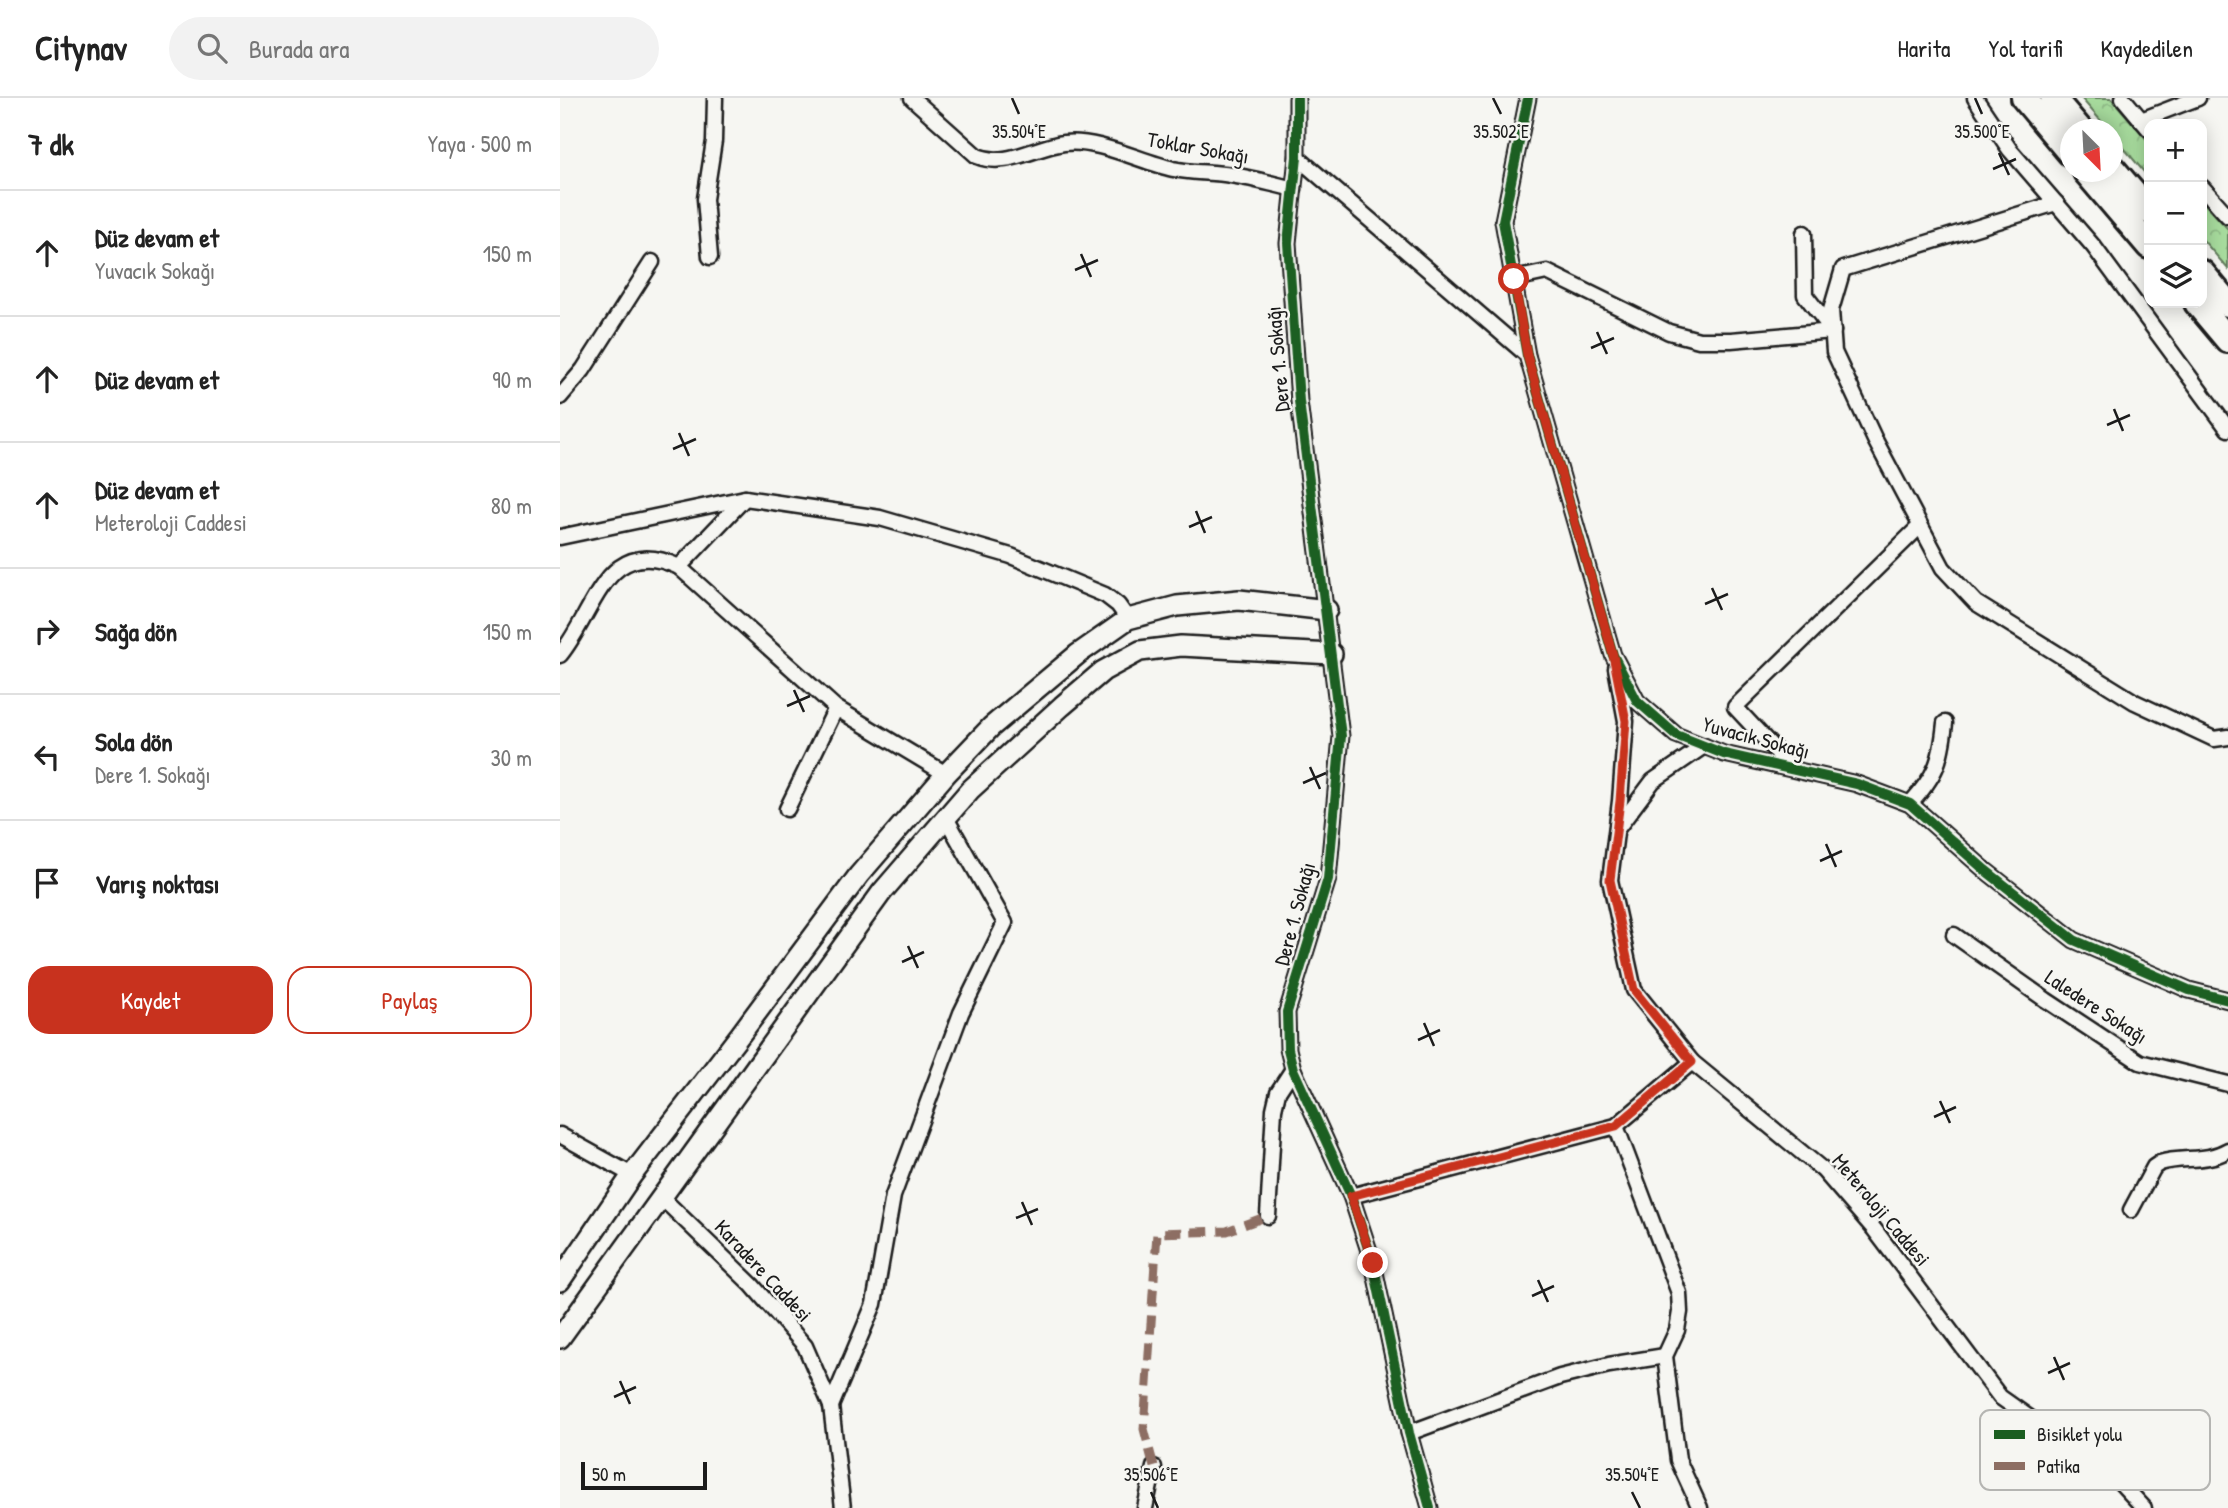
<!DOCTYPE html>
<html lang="tr">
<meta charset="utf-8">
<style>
body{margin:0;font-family:"Patrick Hand",sans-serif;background:#f2f2f2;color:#222}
.controls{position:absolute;right:21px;top:21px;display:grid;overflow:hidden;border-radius:14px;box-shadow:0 4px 18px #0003}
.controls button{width:63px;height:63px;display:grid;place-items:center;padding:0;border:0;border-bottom:2px solid #e0e0e0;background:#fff;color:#222;font:35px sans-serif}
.compass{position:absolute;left:1500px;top:21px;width:63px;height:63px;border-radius:50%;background:#fff;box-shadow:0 4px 18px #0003;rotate:156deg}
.scale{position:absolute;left:21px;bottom:18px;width:126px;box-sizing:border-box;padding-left:7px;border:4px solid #1c1c1c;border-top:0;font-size:19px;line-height:24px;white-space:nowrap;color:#1c1c1c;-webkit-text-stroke:5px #f6f6f2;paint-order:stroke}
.stop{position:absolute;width:21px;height:21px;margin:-16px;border:5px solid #c8321e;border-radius:50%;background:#fff}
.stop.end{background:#c8321e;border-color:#fff;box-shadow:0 2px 7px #0008}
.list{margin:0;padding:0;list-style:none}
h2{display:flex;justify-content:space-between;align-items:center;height:91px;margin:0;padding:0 28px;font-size:30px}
h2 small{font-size:23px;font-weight:400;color:#767676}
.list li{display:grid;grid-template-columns:46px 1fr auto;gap:21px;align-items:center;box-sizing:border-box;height:126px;padding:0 28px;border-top:2px solid #e0e0e0}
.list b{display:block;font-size:26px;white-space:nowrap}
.list p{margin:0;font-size:23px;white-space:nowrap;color:#767676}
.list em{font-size:23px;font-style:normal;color:#767676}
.actions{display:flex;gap:14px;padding:21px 28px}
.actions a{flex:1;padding:16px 0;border:2px solid #c8321e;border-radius:21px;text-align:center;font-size:24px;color:#c8321e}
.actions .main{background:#c8321e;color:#fff}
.icon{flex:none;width:38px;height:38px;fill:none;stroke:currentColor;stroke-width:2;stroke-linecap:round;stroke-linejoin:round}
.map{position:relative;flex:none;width:1668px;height:1410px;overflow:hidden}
header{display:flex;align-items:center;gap:42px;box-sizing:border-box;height:98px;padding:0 35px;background:#fff;border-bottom:2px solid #e0e0e0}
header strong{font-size:33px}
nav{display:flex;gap:38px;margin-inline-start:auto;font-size:24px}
.search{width:490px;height:63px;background:#f2f2f2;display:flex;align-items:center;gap:18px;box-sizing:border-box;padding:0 24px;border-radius:38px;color:#767676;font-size:26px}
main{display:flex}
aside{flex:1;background:#fff}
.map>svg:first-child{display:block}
.forest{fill:url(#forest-crowns);stroke:#627c5c;stroke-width:2}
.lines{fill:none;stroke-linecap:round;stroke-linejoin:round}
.minor-casing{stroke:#1c1c1c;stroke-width:19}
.tertiary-casing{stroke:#1c1c1c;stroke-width:24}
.trunk-casing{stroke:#1c1c1c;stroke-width:30}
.minor{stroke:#f6f6f2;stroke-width:14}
.tertiary{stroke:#f6f6f2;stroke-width:19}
.trunk{stroke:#f6f6f2;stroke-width:24}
.quiet{stroke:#8d6e63;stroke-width:9;stroke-dasharray:18 9;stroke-linecap:butt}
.cycleway-casing{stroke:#f6f6f2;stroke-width:15}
.cycleway{stroke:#1b5e20;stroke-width:10}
.route{stroke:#c8321e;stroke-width:9}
.ticks{fill:none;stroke:#1c1c1c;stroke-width:2.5}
.labels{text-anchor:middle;stroke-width:5;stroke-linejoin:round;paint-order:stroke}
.street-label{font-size:21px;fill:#1c1c1c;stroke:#f6f6f2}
.key{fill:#f6f6f2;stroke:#b5b5b2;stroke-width:2}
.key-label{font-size:19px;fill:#1c1c1c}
.ticks-label{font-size:18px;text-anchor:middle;fill:#1c1c1c;stroke:#f6f6f2;stroke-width:5;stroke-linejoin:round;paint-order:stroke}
</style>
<header>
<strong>Citynav</strong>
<div class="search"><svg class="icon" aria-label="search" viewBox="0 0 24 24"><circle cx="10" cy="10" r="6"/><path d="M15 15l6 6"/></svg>Burada ara</div>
<nav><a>Harita</a><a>Yol tarifi</a><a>Kaydedilen</a></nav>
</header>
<main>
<aside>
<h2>7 dk<small>Yaya · 500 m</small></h2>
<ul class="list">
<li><svg class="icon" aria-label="ahead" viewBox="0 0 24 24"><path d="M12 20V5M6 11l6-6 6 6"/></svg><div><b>Düz devam et</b><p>Yuvacık Sokağı</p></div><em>150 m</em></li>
<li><svg class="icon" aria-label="ahead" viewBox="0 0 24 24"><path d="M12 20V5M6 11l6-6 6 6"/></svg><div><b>Düz devam et</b></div><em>90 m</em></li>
<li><svg class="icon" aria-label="ahead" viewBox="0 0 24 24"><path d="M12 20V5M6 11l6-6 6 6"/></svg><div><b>Düz devam et</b><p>Meteroloji Caddesi</p></div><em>80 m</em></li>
<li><svg class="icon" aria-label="right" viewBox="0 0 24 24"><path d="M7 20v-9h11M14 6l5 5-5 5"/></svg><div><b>Sağa dön</b></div><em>150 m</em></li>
<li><svg class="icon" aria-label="left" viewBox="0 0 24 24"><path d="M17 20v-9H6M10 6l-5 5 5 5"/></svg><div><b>Sola dön</b><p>Dere 1. Sokağı</p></div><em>30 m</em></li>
<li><svg class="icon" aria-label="arrive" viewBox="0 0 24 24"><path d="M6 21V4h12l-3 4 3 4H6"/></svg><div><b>Varış noktası</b></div></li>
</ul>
<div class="actions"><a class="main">Kaydet</a><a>Paylaş</a></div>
</aside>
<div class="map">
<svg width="1668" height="1410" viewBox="0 0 1668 1410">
<defs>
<pattern id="forest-crowns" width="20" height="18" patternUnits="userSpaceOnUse" patternTransform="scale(1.75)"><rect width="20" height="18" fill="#a7db9d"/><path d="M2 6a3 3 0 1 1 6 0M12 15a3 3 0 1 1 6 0" fill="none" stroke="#8fbb87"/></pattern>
</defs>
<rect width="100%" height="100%" fill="#f6f6f2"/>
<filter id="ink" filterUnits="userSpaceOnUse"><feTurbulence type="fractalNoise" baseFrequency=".0143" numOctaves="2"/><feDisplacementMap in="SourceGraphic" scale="14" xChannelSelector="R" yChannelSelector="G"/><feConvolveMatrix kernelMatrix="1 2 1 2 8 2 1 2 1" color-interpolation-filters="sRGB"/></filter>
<g filter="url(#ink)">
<g class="forest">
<polygon points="1521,0 1551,0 1589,44 1589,80 1553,37 1552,32 1548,31"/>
<polygon points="1642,103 1668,131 1668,171 1642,141"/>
</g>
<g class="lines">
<g class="minor-casing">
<g id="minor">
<path d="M352,0l65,58c29,12 57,-9 87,-13 34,-4 75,18 109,26 19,4 39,3 58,6 21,3 42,9 63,14"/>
<polyline points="737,0 737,59 728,145 739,303 781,638 768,781 727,914 728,951 733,971 791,1098 813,1165 849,1335 870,1410"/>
<polyline points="968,0 943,123 967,257 1053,557 1077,603 1116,637 1164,656 1297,686 1350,706 1425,772 1514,842 1629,892 1668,902"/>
<polyline points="1415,0 1450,52 1534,149 1668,331"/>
<polyline points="1563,0 1589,31"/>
<polyline points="1581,22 1638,0"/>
<polyline points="737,59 967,257"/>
<polyline points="1642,89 1668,118"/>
<polyline points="1496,105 1283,171 1271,212 1274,254 1315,342 1383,470 1416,505 1575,604 1654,641 1668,639"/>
<polyline points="1244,135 1245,197 1273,233"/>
<polyline points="150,159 145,101 154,43 155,0"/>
<polyline points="954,181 987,174 1109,234 1139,242 1171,242 1273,233"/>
<polyline points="0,299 23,272 92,164"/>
<polyline points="185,400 119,469 276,610 386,676"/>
<polyline points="0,439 185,400 320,420 451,458 545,497 558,507 568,521"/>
<path d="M0,557c35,-42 46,-123 119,-88"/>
<polyline points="1056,570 1066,623 1060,703 1050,782 1074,892 1132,964 1263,1072 1314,1131 1440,1299 1559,1383 1584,1410"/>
<polyline points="1232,670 1175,609 1360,428"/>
<path d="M1350,706c26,-29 31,-42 35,-81"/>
<polyline points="227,711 276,610"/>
<polyline points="1057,731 1093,683 1144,648"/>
<polyline points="1394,837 1486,902 1580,964 1668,986"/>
<polyline points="1056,1028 1119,1195 1120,1214 1117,1232 1105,1258 1118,1362 1140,1410"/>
<polyline points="0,1037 72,1077"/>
<polyline points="100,1098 192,1187 245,1248 271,1308 283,1410"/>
<polyline points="791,1098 1056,1028 1132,964"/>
<path d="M1571,1112l23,-43 6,-4c23,-7 46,0 68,-13"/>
<polyline points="708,1118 714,1011 718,994 733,971"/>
<polyline points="271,1308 314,1206 333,1098 401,915 445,825 386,720"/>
<polyline points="849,1335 1000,1279 1049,1267 1105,1258"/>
<polyline points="585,1410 594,1369"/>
</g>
</g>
<g class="tertiary-casing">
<g id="tertiary">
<polyline points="0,1183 72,1077 180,937 299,777 386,676 431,629 518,556 568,521 617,508 679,502 767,512"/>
<polyline points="0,1240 322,794 410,692 502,608 543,573 580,553 621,548 772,556"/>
</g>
</g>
<g class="trunk-casing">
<g id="trunk">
<polyline points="1464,0 1510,55"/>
<polyline points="1493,0 1520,32"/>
<polyline points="1552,70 1589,113"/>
<polyline points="1526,74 1589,148"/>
<polyline points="1642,175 1668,206"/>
<polyline points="1637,205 1668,242"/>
</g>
</g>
<use href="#minor" class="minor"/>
<use href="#tertiary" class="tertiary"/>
<use href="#trunk" class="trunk"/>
<polyline class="quiet" points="594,1369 584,1331 597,1135 667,1133 708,1118"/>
<g class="cycleway-casing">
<g id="cycleway">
<polyline points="737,0 737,59 728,145 739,303 781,638 768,781 727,914 728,951 733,971 791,1098 813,1165 849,1335 870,1410"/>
<polyline points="968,0 943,123 967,257 1053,557 1077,603 1116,637 1164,656 1297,686 1350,706 1425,772 1514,842 1629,892 1668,902"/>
</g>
</g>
<use href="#cycleway" class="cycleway"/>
</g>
</g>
<g class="lines" filter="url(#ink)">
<polyline class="route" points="813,1165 791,1098 1056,1028 1132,964 1074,892 1050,782 1060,703 1066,623 1053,557 967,257 954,181"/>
</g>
<path class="ticks" d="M452,0l7,16M933,0l8,16M1415,0l7,16M1439,55l10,22M1433,71l23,-10M521,156l10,23M515,172l23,-10M1037,234l10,22M1031,250l23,-10M1554,311l9,22M1547,327l23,-10M119,335l10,23M113,351l23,-10M636,413l9,22M629,429l23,-10M1152,490l10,22M1145,506l23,-10M234,592l10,22M227,608l23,-10M750,669l10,22M743,685l23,-10M1266,746l10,23M1260,763l22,-10M348,848l10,22M342,864l22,-10M864,925l10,23M858,942l22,-10M1380,1003l10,22M1374,1019l22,-10M462,1104l10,23M456,1120l22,-9M978,1182l10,22M972,1198l22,-10M1494,1259l10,23M1488,1275l22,-10M60,1283l10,23M54,1299l22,-10M591,1394l7,16M1072,1394l8,16"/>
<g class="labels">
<g class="street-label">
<text transform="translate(638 50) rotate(10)" y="7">Toklar Sokağı</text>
<text transform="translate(718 261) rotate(-95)" y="7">Dere 1. Sokağı</text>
<text transform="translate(1196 640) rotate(15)" y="7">Yuvacık Sokağı</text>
<text transform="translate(735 816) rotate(-75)" y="7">Dere 1. Sokağı</text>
<text transform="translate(1536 909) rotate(33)" y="7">Laledere Sokağı</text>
<text transform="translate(1321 1112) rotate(50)" y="7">Meteroloji Caddesi</text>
<text transform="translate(203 1173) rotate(47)" y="7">Karadere Caddesi</text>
</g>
</g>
<rect x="1420" y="1312" width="230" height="80" rx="10" class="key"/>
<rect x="1434" y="1332" width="31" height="9" fill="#1b5e20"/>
<rect x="1434" y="1364" width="31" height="8" fill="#8d6e63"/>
<g class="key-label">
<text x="1477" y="1343">Bisiklet yolu</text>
<text x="1477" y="1375">Patika</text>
</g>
<g class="ticks-label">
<text x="459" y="40">35.504°E</text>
<text x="941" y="40">35.502°E</text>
<text x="1422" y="40">35.500°E</text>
<text x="591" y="1383">35.506°E</text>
<text x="1072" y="1383">35.504°E</text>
</g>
</svg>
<div class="controls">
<button>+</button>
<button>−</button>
<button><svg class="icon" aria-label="layers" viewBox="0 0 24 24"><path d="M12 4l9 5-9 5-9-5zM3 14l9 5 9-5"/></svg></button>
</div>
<svg class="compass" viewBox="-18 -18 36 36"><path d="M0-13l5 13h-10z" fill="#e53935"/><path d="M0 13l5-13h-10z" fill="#767676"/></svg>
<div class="scale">50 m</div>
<div class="stop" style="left:954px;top:181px"></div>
<div class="stop end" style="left:813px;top:1165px"></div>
</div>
</main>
